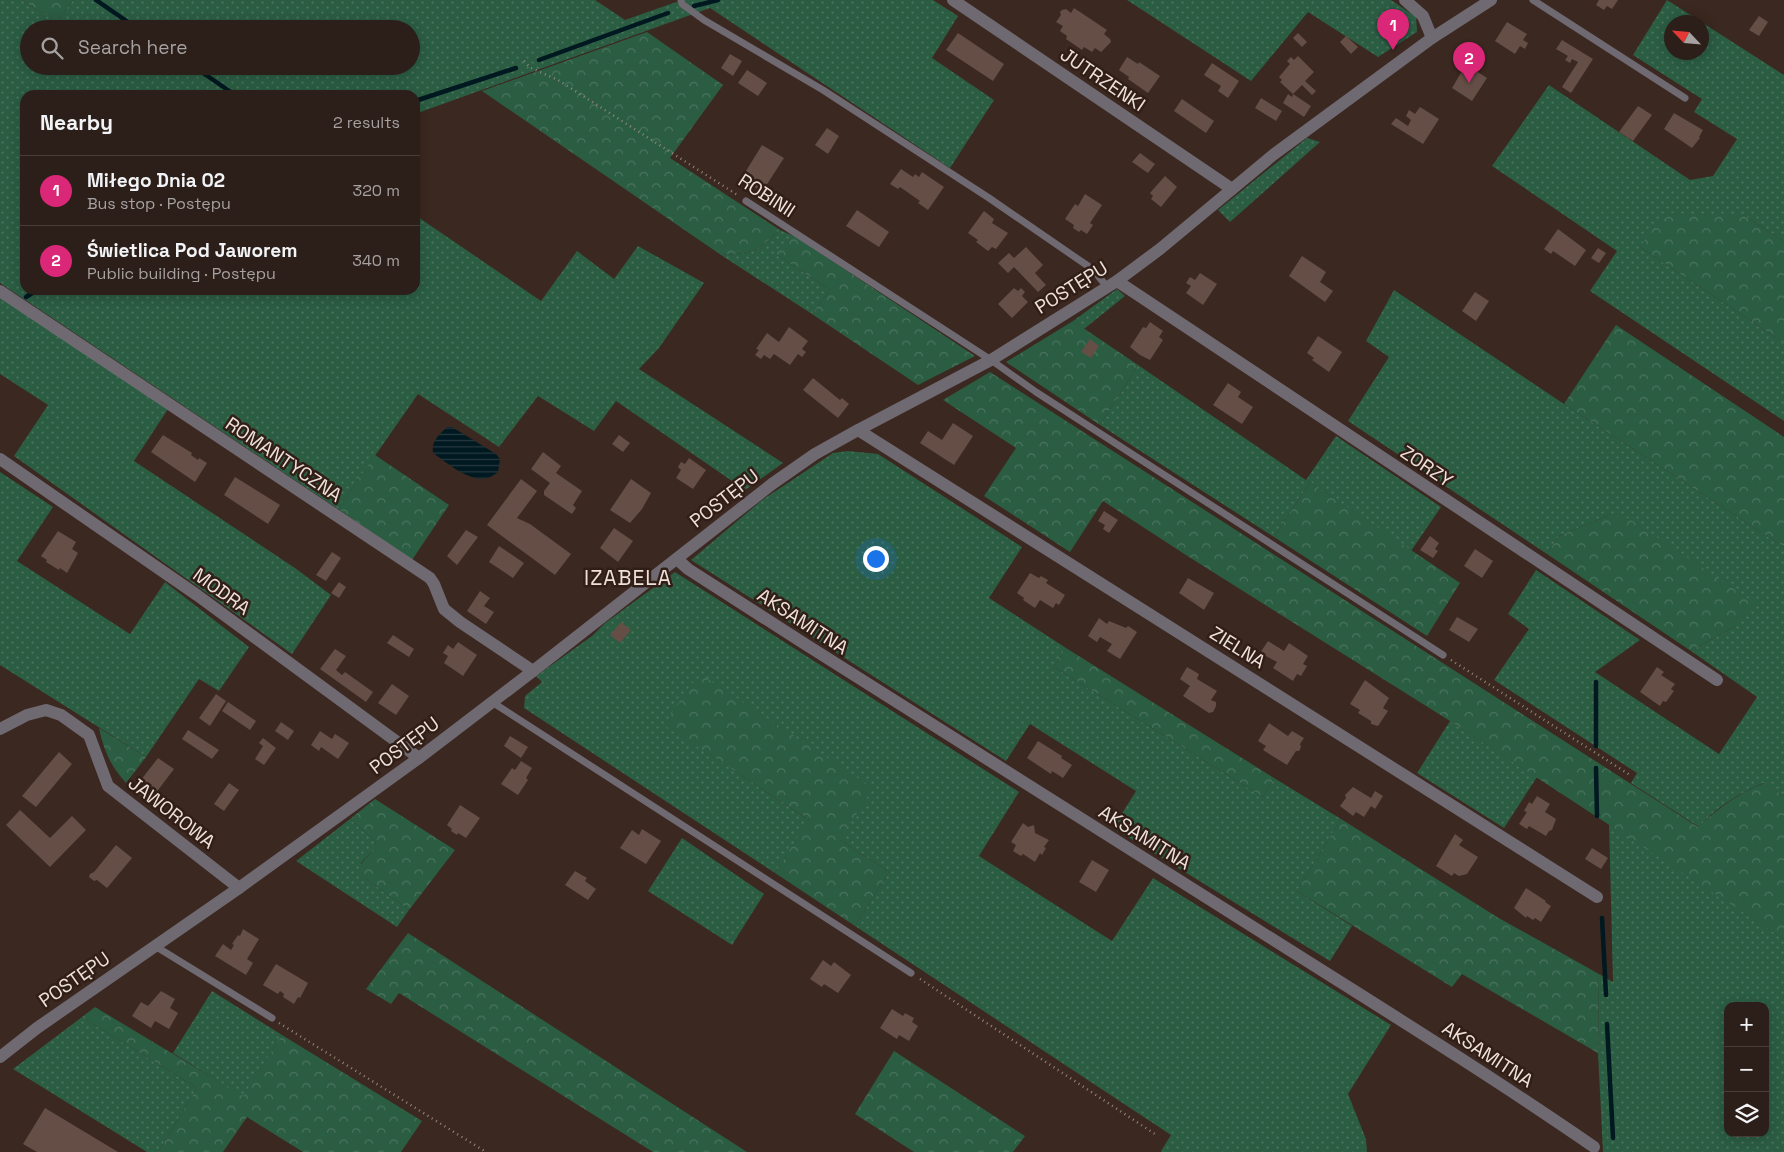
<!DOCTYPE html>
<meta charset="utf-8">
<style>
body{margin:0;font-family:"Space Grotesk",sans-serif;background:#342721;color:#f1f3f6}
.controls{position:absolute;right:15px;bottom:15px;display:grid;overflow:hidden;border-radius:10px;box-shadow:0 2px 12px #0003}
.controls button{width:45px;height:45px;display:grid;place-items:center;padding:0;border:0;border-bottom:1px solid #483c37;background:#2c1e18;color:#f1f3f6;font:25px sans-serif}
.compass{position:absolute;left:1664px;top:15px;width:45px;height:45px;border-radius:50%;background:#2c1e18;box-shadow:0 2px 12px #0003;rotate:296deg}
.you{position:absolute;left:875px;top:558px;width:18px;height:18px;margin:-12px;border:4px solid #fff;border-radius:50%;background:#1a73e8;box-shadow:0 0 0 8px #1a73e833}
.badge{display:grid;place-items:center;width:32px;height:32px;border-radius:50%;background:#db2777;color:#fff;font-size:16px;font-weight:700}
.pin{position:absolute;translate:-50% -41px;filter:drop-shadow(0 1px 2px #0008)}
.pin::after{content:'';position:absolute;top:26px;width:18px;height:15px;background:inherit;clip-path:polygon(0 0,100% 0,50% 100%)}
.list{margin:0;padding:0;list-style:none}
h2{display:flex;justify-content:space-between;align-items:center;height:65px;margin:0;padding:0 20px;font-size:21px}
h2 small{font-size:16px;font-weight:400;color:#a6a2a2}
.list li{display:grid;grid-template-columns:32px 1fr auto;gap:15px;align-items:center;box-sizing:border-box;height:70px;padding:0 20px;border-top:1px solid #483c37}
.list b{display:block;font-size:19px;white-space:nowrap}
.list p{margin:0;font-size:16px;white-space:nowrap;color:#a6a2a2}
.list em{font-size:16px;font-style:normal;color:#a6a2a2}
.icon{flex:none;width:28px;height:28px;fill:none;stroke:currentColor;stroke-width:2;stroke-linecap:round;stroke-linejoin:round}
.map{position:relative;flex:none;width:1784px;height:1152px;overflow:hidden}
.search{position:absolute;background:#2c1e18;box-shadow:0 2px 12px #0003;left:20px;top:20px;width:400px;height:55px;display:flex;align-items:center;gap:12px;box-sizing:border-box;padding:0 18px;border-radius:28px;color:#a6a2a2;font-size:19px}
.panel{position:absolute;background:#2c1e18;box-shadow:0 2px 12px #0003;left:20px;top:90px;width:400px;height:205px;border-radius:15px}
.map>svg:first-child{display:block}
.grass{fill:url(#grass-dots);fill-rule:evenodd}
.forest{fill:url(#forest-crowns)}
.water{fill:url(#water-rules)}
.lines{fill:none;stroke-linecap:round;stroke-linejoin:round}
.stream{stroke:#001820;stroke-width:4.5}
.building{fill:#644e45}
.path{stroke:#95857e;stroke-width:2.5;stroke-dasharray:1 4;stroke-linecap:butt}
.lane{stroke:#6f6971;stroke-width:7}
.street{stroke:#6f6971;stroke-width:12}
.labels{text-anchor:middle;stroke-width:5;stroke-linejoin:round;paint-order:stroke}
.street-label{font-size:19px;fill:#eee1db;stroke:#311e16}
.quarter-label{font-size:21px;letter-spacing:1px;fill:#eee1db;stroke:#311e16}
</style>
<div class="map">
<svg width="1784" height="1152" viewBox="0 0 1784 1152">
<defs>
<pattern id="grass-dots" width="8" height="8" patternUnits="userSpaceOnUse" patternTransform="scale(1.25)"><rect width="8" height="8" fill="#2b5d43"/><path d="M2 2h.1M6 6h.1" fill="none" stroke="#4a745e" stroke-width="1.8" stroke-linecap="round"/></pattern>
<pattern id="forest-crowns" width="20" height="18" patternUnits="userSpaceOnUse" patternTransform="scale(1.25)"><rect width="20" height="18" fill="#2b5d43"/><path d="M2 6a3 3 0 1 1 6 0M12 15a3 3 0 1 1 6 0" fill="none" stroke="#4a745e"/></pattern>
<pattern id="water-rules" width="6" height="5" patternUnits="userSpaceOnUse" patternTransform="scale(1.25)"><rect width="6" height="5" fill="#001820"/><path d="M0 2.5h6" fill="none" stroke="#263940"/></pattern>
</defs>
<rect width="100%" height="100%" fill="#3b2820"/>
<g class="grass">
<path d="M0,0h22l34,22 17,-22h522l30,20 57,-20h251l25,16 -26,42 62,42 -44,68 -240,-160 -295,106v-19h-390v195h390v-75l126,86 36,-50 37,28 24,-33 66,37 -45,65 -20,21 144,94 -38,27 -129,-89 -22,30 -56,-35 -39,51 -81,-53 -80,115 -338,-226zM29,29h382v37h-382z"/>
<polygon points="1127,0 1391,0 1416,17 1417,32 1378,57 1308,12 1251,81"/>
<path d="M1667,0l117,75v166l-41,-26 -103,32 144,96v78l-194,-130 27,-40 -125,-85 57,-81 141,95 23,-4 24,-37 -43,-27 8,-13 -69,-44zM1672,22h30v30h-30z"/>
<polygon points="1307,138 1320,142 1230,222 1218,210"/>
<path d="M780,230l16,7 -20,17 54,36 -18,24 -91,-59c32,-1 36,-4 59,-25z"/>
<polygon points="1117,289 1125,296 1084,329 1073,321"/>
<path d="M1394,290l170,114 220,143v249l-21,-13c-23,10 -48,25 -64,44l-68,-44 6,-10 -143,-93 35,-51 -21,-15 28,-44 104,70 -45,32 124,82 38,-57 -66,-46 44,-25 -128,-110 -48,20 -12,18 -199,-133 41,-64 -23,-16z"/>
<polygon points="0,297 168,409 134,461 295,568 331,595 292,654 14,456 48,405 0,374"/>
<polygon points="1138,365 1306,480 1336,436 1441,507 1411,551 1310,482 1274,537 1100,425"/>
<polygon points="848,451 878,454 1022,547 989,598 1066,648 1054,667 1263,797 1274,778 1341,819 1297,891 1352,926 1330,961 1113,828 1136,791 1030,724 1006,761 691,560 762,500 833,453"/>
<polygon points="0,472 53,507 17,561 130,634 165,582 249,647 219,691 199,679 146,757 0,665"/>
<polygon points="675,572 1019,792 979,856 1112,941 1153,878 1391,1025 1348,1094 1366,1139 1367,1152 1162,1152 1161,1151 1171,1135 855,926 889,872 664,725 809,820 775,873 524,708 525,696 542,682 536,676 592,636 605,623"/>
<polygon points="1450,721 1537,777 1504,828 1417,773"/>
<polygon points="350,819 376,842 375,848 361,863 365,878 409,910 397,927 296,861"/>
<path d="M1609,824l175,115v213h-181l-5,-99 1,-79 14,8zM1728,1006h37v127h-37z"/>
<polygon points="682,838 764,894 732,945 648,891"/>
<polygon points="212,991 282,1035 243,1097 173,1053"/>
<polygon points="82,1017 197,1088 158,1152 147,1152 13,1069"/>
</g>
<g class="forest">
<polygon points="22,0 73,0 56,22"/>
<path d="M647,32l76,53 -53,73 110,72c-23,21 -27,24 -59,25l-239,-164z"/>
<polygon points="1663,213 1743,215 1784,241 1784,343 1640,247"/>
<path d="M796,237l179,119 -57,29 -106,-71 18,-24 -54,-36c4,-9 10,-14 20,-17z"/>
<polygon points="1073,321 1138,365 1100,425 1006,362"/>
<polygon points="1616,325 1784,437 1784,547 1564,404"/>
<path d="M990,372l708,455c19,-18 41,-34 66,-44l20,13v143l-334,-218 -261,-164 -86,-56 -33,51 -86,-56 32,-48 -73,-48z"/>
<polygon points="375,455 449,505 412,560 338,509"/>
<polygon points="1310,482 1460,583 1427,636 1274,537"/>
<polygon points="1607,516 1628,518 1758,605 1735,626 1691,651 1547,554 1559,536"/>
<polygon points="1066,648 1274,778 1263,797 1054,667"/>
<polygon points="703,676 873,788 840,840 889,872 855,926 775,873 809,819 664,725 691,684"/>
<path d="M99,728l47,29 -20,26c-16,-18 -22,-32 -27,-55z"/>
<path d="M375,799l80,51 -46,60 -44,-32 -7,-7c4,-13 16,-17 18,-29l-26,-23z"/>
<polygon points="1341,819 1497,917 1599,974 1598,1053 1462,974 1452,987 1297,891"/>
<polygon points="408,933 747,1152 653,1152 399,993 391,1004 366,989"/>
<polygon points="95,1007 243,1096 282,1035 422,1121 401,1152 303,1152 247,1117 223,1152 158,1152 197,1088 82,1017"/>
<polygon points="894,1051 1025,1136 1013,1152 914,1152 855,1114"/>
</g>
<path class="water" d="M447,427h5l44,27 4,5 -2,13c-3,2 -7,5 -11,6 -17,5 -41,-16 -54,-25 -2,-12 6,-18 14,-26z"/>
<g class="lines">
<g class="stream">
<polyline points="96,0 138,29"/>
<polyline points="694,6 718,0"/>
<polyline points="539,60 668,13"/>
<polyline points="193,66 235,95"/>
<polyline points="415,101 516,68"/>
<polyline points="26,297 37,290"/>
<polyline points="1596,682 1596,746"/>
<polyline points="1596,768 1597,816"/>
<polyline points="1602,918 1606,995"/>
<polyline points="1607,1024 1613,1138"/>
</g>
</g>
<g class="building">
<polygon points="1599,0 1618,0 1612,9 1607,6 1604,10 1596,5"/>
<polygon points="1074,8 1107,30 1104,34 1110,39 1111,42 1101,52 1095,48 1092,52 1084,47 1082,50 1066,39 1067,36 1060,31 1063,26 1056,22 1061,15 1060,12 1062,10 1066,9 1071,13"/>
<polygon points="1759,16 1768,22 1759,36 1749,30"/>
<polygon points="1507,22 1527,34 1523,40 1528,43 1525,49 1520,46 1515,54 1495,41"/>
<polygon points="958,33 1004,64 993,81 946,50"/>
<polygon points="1298,33 1307,42 1302,47 1293,38"/>
<polygon points="1346,36 1358,47 1351,54 1340,42"/>
<polygon points="1562,40 1593,59 1571,93 1562,87 1578,62 1572,59 1570,63 1565,60 1568,56 1556,49"/>
<polygon points="730,54 742,61 733,76 721,68"/>
<polygon points="1298,56 1314,72 1305,81 1316,91 1312,95 1302,85 1293,94 1280,82 1282,80 1279,77 1290,64 1287,61 1291,57 1294,60"/>
<polygon points="1127,57 1138,64 1139,62 1160,76 1148,93 1128,79 1129,77 1119,70"/>
<polygon points="1212,63 1239,81 1228,98 1218,91 1221,86 1204,75"/>
<polygon points="1464,63 1487,78 1472,101 1452,88 1462,71 1460,70"/>
<polygon points="747,70 767,83 758,96 738,83"/>
<polygon points="1288,94 1292,97 1293,94 1311,106 1304,117 1283,103"/>
<polygon points="1261,98 1282,111 1276,121 1255,108"/>
<polygon points="1182,99 1214,121 1206,133 1174,111"/>
<polygon points="1638,106 1652,115 1633,141 1619,132"/>
<polygon points="1420,107 1439,119 1423,144 1391,124 1396,118 1408,126 1411,120 1406,116 1409,110 1415,114"/>
<polygon points="1674,113 1703,130 1699,137 1700,138 1692,148 1664,129"/>
<polygon points="827,128 839,136 828,154 815,145"/>
<polygon points="762,145 784,158 762,192 741,179"/>
<polygon points="1140,153 1155,164 1148,173 1132,162"/>
<polygon points="901,169 913,177 915,174 919,177 922,172 944,187 928,210 918,203 920,201 900,187 898,189 890,184"/>
<polygon points="1165,176 1177,187 1161,207 1151,199 1153,196 1150,193"/>
<polygon points="1085,194 1102,205 1090,223 1093,225 1087,234 1081,230 1079,232 1073,228 1074,225 1065,219 1075,204 1078,206"/>
<polygon points="857,210 889,232 879,247 846,226"/>
<polygon points="984,211 994,219 992,223 1008,233 996,249 992,247 988,251 976,242 978,240 968,233"/>
<polygon points="1558,229 1586,250 1575,266 1553,251 1551,254 1544,249"/>
<polygon points="1026,247 1043,265 1035,273 1046,285 1038,292 1014,267 1008,273 998,263 1009,253 1014,258"/>
<polygon points="1598,248 1606,253 1599,263 1591,258"/>
<polygon points="1302,256 1326,272 1320,282 1333,291 1325,302 1289,276"/>
<polygon points="1200,273 1217,284 1203,305 1186,293 1191,286 1186,283 1190,277 1195,280"/>
<polygon points="1014,288 1018,291 1021,288 1025,292 1022,296 1028,302 1012,318 998,304"/>
<polygon points="1475,292 1489,301 1476,321 1462,311"/>
<polygon points="1150,322 1163,331 1159,337 1163,340 1150,360 1140,355 1130,347 1143,327 1146,328"/>
<polygon points="789,327 808,341 802,349 806,352 802,357 798,354 790,365 774,354 770,359 764,355 761,359 755,355 759,350 756,349 767,333 779,342"/>
<polygon points="1318,336 1342,352 1329,372 1312,360 1314,358 1307,353"/>
<polygon points="1090,339 1099,346 1091,358 1081,352"/>
<polygon points="813,378 840,400 842,398 849,404 838,418 803,390"/>
<polygon points="1228,383 1241,392 1238,397 1253,407 1242,424 1213,405"/>
<polygon points="953,423 973,436 954,465 920,443 928,431 942,440"/>
<polygon points="163,435 192,453 191,455 198,460 199,458 207,463 195,482 151,452"/>
<polygon points="619,435 630,443 623,452 612,444"/>
<polygon points="543,452 561,466 556,473 582,491 573,505 576,508 572,514 544,495 544,491 550,483 531,469"/>
<polygon points="689,458 706,470 693,489 676,478 681,470 678,467 681,462 685,464"/>
<polygon points="235,477 280,505 268,524 224,495"/>
<polygon points="521,479 537,491 517,518 530,524 571,554 555,575 487,525"/>
<polygon points="631,479 651,493 642,509 630,523 610,510"/>
<polygon points="1104,511 1118,520 1109,533 1103,529 1105,525 1098,521"/>
<polygon points="614,528 633,541 618,562 600,548"/>
<polygon points="466,530 478,537 457,565 447,556"/>
<polygon points="58,531 76,542 72,549 78,553 67,573 60,568 59,570 46,562 47,560 41,556"/>
<polygon points="1430,536 1439,543 1435,549 1438,551 1433,558 1420,550"/>
<polygon points="499,546 524,563 513,578 489,562"/>
<polygon points="1475,549 1493,561 1482,578 1464,566"/>
<polygon points="332,552 341,558 326,581 316,575"/>
<polygon points="1030,573 1039,578 1041,576 1048,580 1046,583 1065,595 1059,605 1056,603 1053,608 1040,600 1035,608 1023,600 1024,598 1017,593"/>
<polygon points="1188,578 1214,593 1204,610 1179,593"/>
<polygon points="339,582 346,587 339,598 331,593"/>
<polygon points="480,591 490,598 484,606 494,612 486,624 467,611"/>
<polygon points="1457,617 1478,629 1469,642 1449,630"/>
<polygon points="1099,618 1107,624 1109,621 1126,628 1128,626 1137,632 1120,659 1107,651 1112,644 1100,637 1097,642 1088,636"/>
<polygon points="621,622 631,630 620,643 610,635"/>
<polygon points="393,635 414,649 409,657 387,643"/>
<polygon points="1268,641 1284,651 1289,643 1308,656 1303,664 1307,666 1301,676 1297,674 1293,681 1273,668 1277,662 1260,653"/>
<polygon points="458,642 477,655 463,676 444,663 448,656 443,653 448,645 453,649"/>
<polygon points="335,649 346,656 336,670 342,675 345,672 373,692 366,702 320,669"/>
<polygon points="1187,667 1199,674 1197,679 1217,691 1211,700 1216,702 1216,706 1213,712 1209,713 1183,696 1190,686 1180,679"/>
<polygon points="1657,667 1664,672 1661,675 1675,684 1671,689 1674,691 1666,702 1663,701 1660,706 1640,692"/>
<polygon points="1365,680 1389,698 1383,708 1388,711 1378,726 1371,724 1371,721 1358,713 1360,710 1350,704"/>
<polygon points="392,684 409,696 396,715 378,703"/>
<polygon points="216,694 226,701 210,726 199,718"/>
<polygon points="228,702 256,721 250,730 222,711"/>
<polygon points="281,722 294,731 288,740 275,731"/>
<polygon points="1269,723 1288,736 1292,731 1304,738 1300,744 1301,747 1299,751 1296,751 1287,765 1263,750 1266,746 1258,741"/>
<polygon points="188,730 219,750 212,759 182,739"/>
<polygon points="320,731 332,739 335,734 349,743 338,759 321,747 319,751 311,745"/>
<polygon points="510,736 528,747 521,758 504,746"/>
<polygon points="263,738 276,748 264,765 255,759 263,746 259,743"/>
<polygon points="1038,741 1062,756 1061,758 1072,765 1063,778 1052,771 1051,774 1027,758"/>
<polygon points="59,752 72,764 36,807 22,796"/>
<polygon points="158,758 174,769 149,802 133,790"/>
<polygon points="521,761 532,768 526,778 528,780 518,795 501,784 512,768 515,770"/>
<polygon points="229,783 239,790 224,811 214,804"/>
<polygon points="1353,787 1371,798 1375,791 1383,796 1375,809 1371,806 1364,817 1356,812 1353,816 1340,806 1346,798 1345,795"/>
<polygon points="1537,796 1550,804 1545,812 1556,819 1552,830 1549,831 1546,836 1529,826 1527,829 1519,824 1527,812 1524,811 1529,802 1532,804"/>
<polygon points="460,805 480,818 466,838 458,833 457,835 451,831 452,829 447,825"/>
<polygon points="20,810 50,838 72,816 86,830 50,867 6,825"/>
<polygon points="1023,823 1028,827 1034,825 1035,833 1049,840 1044,847 1046,848 1042,855 1040,853 1035,862 1023,854 1021,856 1013,851 1016,845 1011,842"/>
<polygon points="642,829 661,841 646,864 620,848 632,830 639,835"/>
<polygon points="1455,834 1463,840 1459,845 1478,857 1467,874 1459,876 1454,873 1452,876 1436,866"/>
<polygon points="116,845 132,858 107,888 97,880 94,881 89,877 90,874 94,872"/>
<polygon points="1592,848 1608,858 1601,869 1585,859"/>
<polygon points="1092,860 1109,870 1096,892 1079,882"/>
<polygon points="575,871 587,878 585,881 596,889 588,900 565,885"/>
<polygon points="1526,888 1546,901 1545,902 1551,906 1541,922 1535,918 1533,920 1527,916 1526,918 1514,908"/>
<polygon points="243,929 259,939 247,959 253,963 246,975 215,956 223,944 231,950 234,945 232,944 238,935 240,936"/>
<polygon points="823,960 831,966 834,962 851,975 838,993 824,984 822,987 810,979"/>
<polygon points="276,964 308,983 300,998 298,997 294,1004 283,997 284,994 280,991 278,994 263,985"/>
<polygon points="161,991 175,999 170,1008 178,1013 169,1029 155,1021 151,1028 132,1016 141,1002 148,1006"/>
<polygon points="892,1009 903,1016 905,1013 914,1018 912,1022 918,1026 909,1041 899,1035 897,1039 880,1028"/>
<polygon points="45,1108 118,1152 37,1152 23,1144"/>
</g>
<g class="lines">
<g class="path">
<polyline points="524,61 531,68 558,80 739,196"/>
<polyline points="1451,660 1630,775"/>
<polyline points="920,979 1158,1136"/>
<polyline points="279,1023 486,1152"/>
</g>
<g class="lane">
<polyline points="681,0 682,4 704,20 823,90 989,198 1088,266 1096,273 1107,287"/>
<polyline points="1533,0 1685,98"/>
<polyline points="746,201 991,360 1036,392 1443,655"/>
<polyline points="492,702 911,973"/>
<polyline points="155,946 272,1018"/>
</g>
<g class="street">
<polyline points="953,0 1232,189"/>
<polyline points="1405,0 1423,16 1432,38"/>
<polyline points="1117,281 1717,680"/>
<polyline points="0,291 430,578 434,584 444,609 460,622 533,671"/>
<polyline points="858,430 1597,897"/>
<polyline points="0,459 197,595 419,758"/>
<path d="M677,559l11,10c180,116 361,230 543,344 121,77 244,152 363,234"/>
<polyline points="0,729 27,715 46,710 61,715 89,735 108,786 239,888"/>
<polyline points="0,1057 37,1028 239,888 419,758 533,671 772,484 815,454 858,430 991,360 1117,281 1160,249 1273,155 1432,38 1491,0"/>
</g>
</g>
<g class="labels">
<g class="street-label">
<text transform="translate(1103 79) rotate(34)" y="7">JUTRZENKI</text>
<text transform="translate(767 195) rotate(33)" y="7">ROBINII</text>
<text transform="translate(1071 287) rotate(-32)" y="7">POSTĘPU</text>
<text transform="translate(284 459) rotate(34)" y="7">ROMANTYCZNA</text>
<text transform="translate(1427 466) rotate(34)" y="7">ZORZY</text>
<text transform="translate(724 498) rotate(-38)" y="7">POSTĘPU</text>
<text transform="translate(222 591) rotate(36)" y="7">MODRA</text>
<text transform="translate(803 621) rotate(33)" y="7">AKSAMITNA</text>
<text transform="translate(1238 647) rotate(32)" y="7">ZIELNA</text>
<text transform="translate(404 745) rotate(-37)" y="7">POSTĘPU</text>
<text transform="translate(172 812) rotate(38)" y="7">JAWOROWA</text>
<text transform="translate(1145 837) rotate(32)" y="7">AKSAMITNA</text>
<text transform="translate(74 979) rotate(-35)" y="7">POSTĘPU</text>
<text transform="translate(1488 1054) rotate(33)" y="7">AKSAMITNA</text>
</g>
<g class="quarter-label">
<text x="628" y="585">IZABELA</text>
</g>
</g>
</svg>
<div class="controls">
<button>+</button>
<button>−</button>
<button><svg class="icon" aria-label="layers" viewBox="0 0 24 24"><path d="M12 4l9 5-9 5-9-5zM3 14l9 5 9-5"/></svg></button>
</div>
<svg class="compass" viewBox="-18 -18 36 36"><path d="M0-13l5 13h-10z" fill="#e53935"/><path d="M0 13l5-13h-10z" fill="#a6a2a2"/></svg>
<div class="you"></div>
<div class="pin badge" style="left:1393px;top:50px">1</div>
<div class="pin badge" style="left:1469px;top:83px">2</div>
<div class="search"><svg class="icon" aria-label="search" viewBox="0 0 24 24"><circle cx="10" cy="10" r="6"/><path d="M15 15l6 6"/></svg>Search here</div>
<section class="panel">
<h2>Nearby<small>2 results</small></h2>
<ul class="list">
<li><span class="badge">1</span><div><b>Miłego Dnia 02</b><p>Bus stop · Postępu</p></div><em>320 m</em></li>
<li><span class="badge">2</span><div><b>Świetlica Pod Jaworem</b><p>Public building · Postępu</p></div><em>340 m</em></li>
</ul>
</section>
</div>
